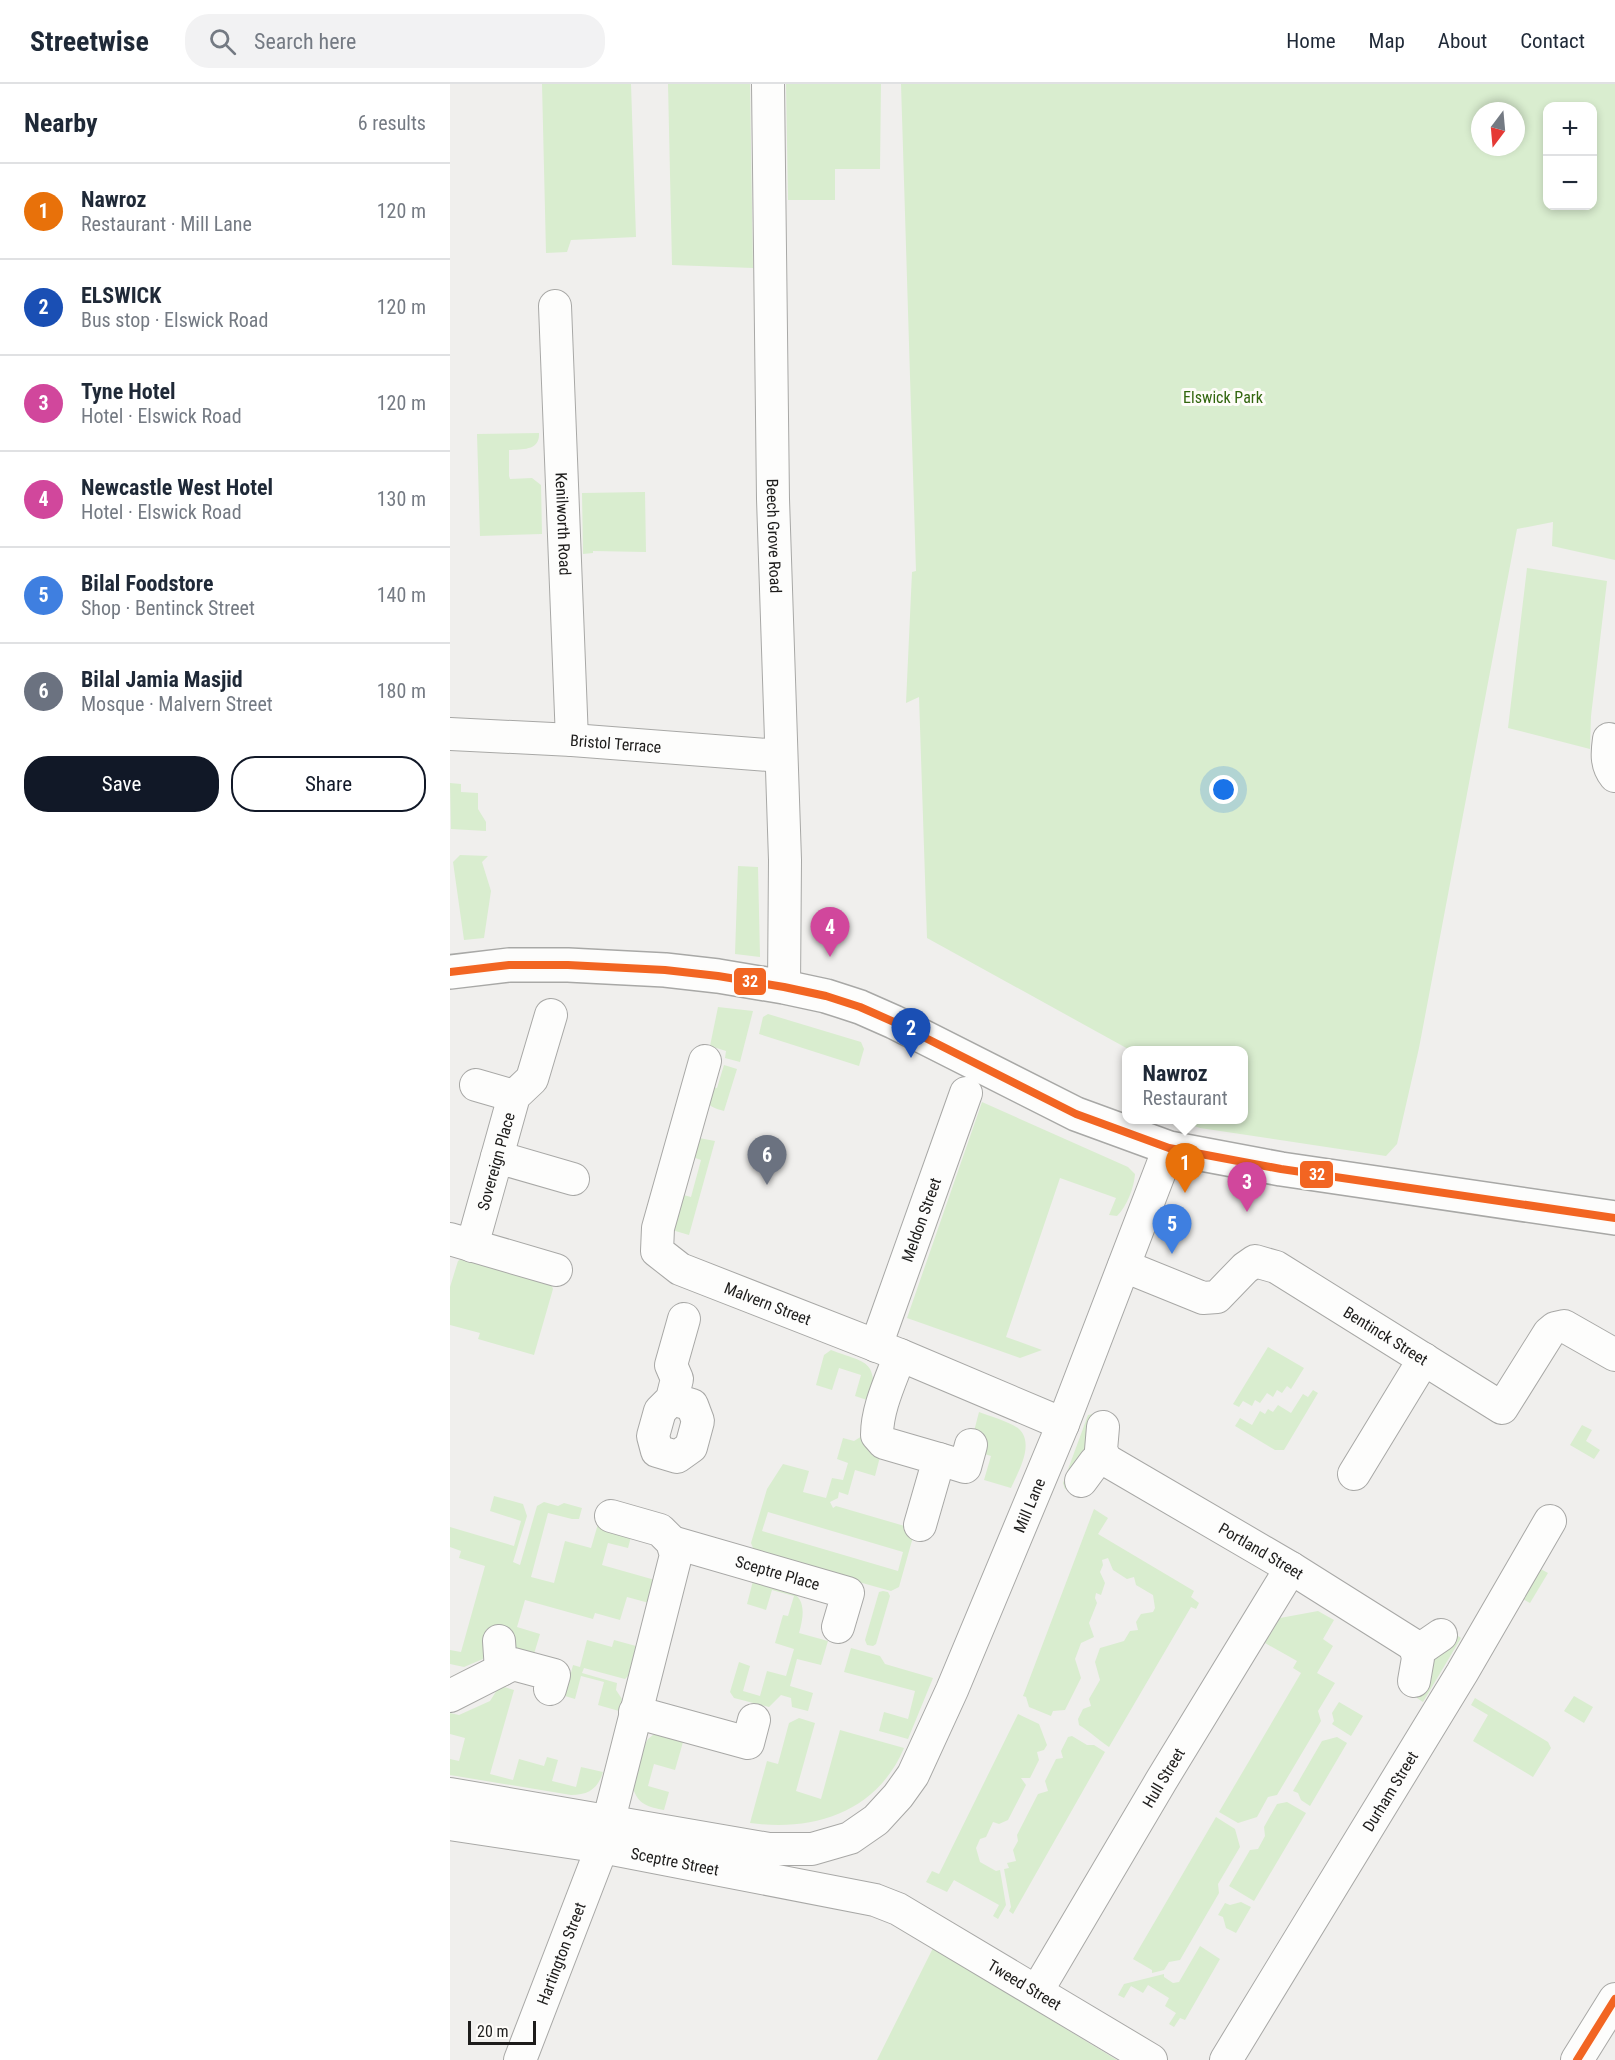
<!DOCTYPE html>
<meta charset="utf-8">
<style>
body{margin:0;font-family:"Roboto Condensed",sans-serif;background:#f2f2f3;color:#1f2937}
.controls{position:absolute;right:18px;top:18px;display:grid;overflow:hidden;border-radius:12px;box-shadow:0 3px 9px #0003}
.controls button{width:54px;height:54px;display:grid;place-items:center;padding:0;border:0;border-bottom:2px solid #e0e1e3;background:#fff;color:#1f2937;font:30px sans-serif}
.compass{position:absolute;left:1021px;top:18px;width:54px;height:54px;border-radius:50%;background:#fff;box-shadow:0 3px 9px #0003;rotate:196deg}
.scale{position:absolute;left:18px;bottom:15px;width:68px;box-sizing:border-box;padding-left:6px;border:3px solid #1d1c1b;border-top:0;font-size:16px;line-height:21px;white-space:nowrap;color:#1d1c1b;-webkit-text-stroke:4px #fefcf9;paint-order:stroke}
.you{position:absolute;left:774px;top:706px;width:21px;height:21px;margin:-15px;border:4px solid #fff;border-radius:50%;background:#1a73e8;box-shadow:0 0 0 9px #1a73e833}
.badge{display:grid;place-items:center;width:39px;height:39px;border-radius:50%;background:#111827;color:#fff;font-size:20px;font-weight:700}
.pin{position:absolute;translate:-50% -50px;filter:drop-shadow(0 2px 3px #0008)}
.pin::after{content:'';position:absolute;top:32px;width:21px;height:18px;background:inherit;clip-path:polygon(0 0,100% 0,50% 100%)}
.popup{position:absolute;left:672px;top:962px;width:126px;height:78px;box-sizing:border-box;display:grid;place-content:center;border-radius:12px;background:#fff;filter:drop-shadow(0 2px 4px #0005);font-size:20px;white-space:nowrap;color:#747a83}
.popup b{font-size:22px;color:#1f2937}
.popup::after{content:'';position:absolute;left:50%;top:100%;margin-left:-12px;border:12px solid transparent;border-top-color:#fff}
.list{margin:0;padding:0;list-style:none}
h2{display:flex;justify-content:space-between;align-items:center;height:78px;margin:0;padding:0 24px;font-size:26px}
h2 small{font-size:20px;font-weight:400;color:#747a83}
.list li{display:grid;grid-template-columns:39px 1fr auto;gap:18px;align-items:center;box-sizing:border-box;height:96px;padding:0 24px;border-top:2px solid #e0e1e3}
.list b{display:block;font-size:22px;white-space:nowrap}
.list p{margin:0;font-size:20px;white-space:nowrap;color:#747a83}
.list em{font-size:20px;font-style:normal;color:#747a83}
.actions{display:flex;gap:12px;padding:18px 24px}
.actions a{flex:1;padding:14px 0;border:2px solid #111827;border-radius:24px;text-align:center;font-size:21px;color:#111827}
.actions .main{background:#111827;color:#fff}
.icon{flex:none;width:33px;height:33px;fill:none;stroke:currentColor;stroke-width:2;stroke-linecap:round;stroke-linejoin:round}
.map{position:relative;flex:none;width:1165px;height:1976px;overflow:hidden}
header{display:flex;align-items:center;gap:36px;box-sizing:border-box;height:84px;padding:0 30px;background:#fff;border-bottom:2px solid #e0e1e3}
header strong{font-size:28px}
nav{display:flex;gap:33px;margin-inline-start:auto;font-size:21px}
.search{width:420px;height:54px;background:#f2f2f3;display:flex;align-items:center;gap:15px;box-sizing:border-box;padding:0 21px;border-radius:24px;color:#747a83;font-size:22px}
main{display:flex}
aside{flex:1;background:#fff}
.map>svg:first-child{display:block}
.green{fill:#d9edcf;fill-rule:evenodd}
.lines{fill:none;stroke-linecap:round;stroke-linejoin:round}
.minor-casing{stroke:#a8a8a6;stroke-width:34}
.major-casing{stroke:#a8a8a6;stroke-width:36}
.minor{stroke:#fdfdfc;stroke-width:32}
.major{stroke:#fdfdfc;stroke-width:33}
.bus-1-casing{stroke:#fefcf9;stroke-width:12}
.bus-1{stroke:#f26522;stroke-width:8}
.labels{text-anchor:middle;stroke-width:6;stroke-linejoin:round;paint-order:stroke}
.park-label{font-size:16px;fill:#32660f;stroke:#fefcf9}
.street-label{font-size:16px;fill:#1d1c1b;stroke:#fefcf9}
.line-badge{stroke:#fefcf9;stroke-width:2}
.badge-label{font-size:16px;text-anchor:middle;font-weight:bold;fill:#fff}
</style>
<header>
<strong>Streetwise</strong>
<div class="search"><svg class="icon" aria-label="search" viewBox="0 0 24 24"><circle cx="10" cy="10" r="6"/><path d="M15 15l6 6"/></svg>Search here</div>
<nav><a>Home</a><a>Map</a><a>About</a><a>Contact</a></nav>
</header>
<main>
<aside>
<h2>Nearby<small>6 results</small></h2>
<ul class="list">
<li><span class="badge" style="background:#e8710a">1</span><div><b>Nawroz</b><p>Restaurant · Mill Lane</p></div><em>120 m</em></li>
<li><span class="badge" style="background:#1a4fb4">2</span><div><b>ELSWICK</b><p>Bus stop · Elswick Road</p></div><em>120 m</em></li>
<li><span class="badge" style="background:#d1479c">3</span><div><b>Tyne Hotel</b><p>Hotel · Elswick Road</p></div><em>120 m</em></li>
<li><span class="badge" style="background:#d1479c">4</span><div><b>Newcastle West Hotel</b><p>Hotel · Elswick Road</p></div><em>130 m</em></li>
<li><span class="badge" style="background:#3f7fe0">5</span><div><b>Bilal Foodstore</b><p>Shop · Bentinck Street</p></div><em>140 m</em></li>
<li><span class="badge" style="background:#6b7280">6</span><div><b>Bilal Jamia Masjid</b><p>Mosque · Malvern Street</p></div><em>180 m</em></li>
</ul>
<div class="actions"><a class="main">Save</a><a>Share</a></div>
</aside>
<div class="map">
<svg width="1165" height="1976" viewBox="0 0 1165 1976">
<rect width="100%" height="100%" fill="#f0efed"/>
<g class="green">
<polygon points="92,0 181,0 186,153 121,156 117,168 96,169"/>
<polygon points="218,0 300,0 303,184 222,181"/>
<polygon points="336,0 431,0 430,85 385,85 385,116 338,116"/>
<path d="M451,0h714v476l-63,-14 1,-24 -36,7 -98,519 -22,96 -11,12 -186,-28 -23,-8h67v-70h-114l-203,-112 -8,-241 -13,6 6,-131 4,-1zM1098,22h44v100h-44zM1030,27h36v36h-36z"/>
<path d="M89,349c1,18 -17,16 -30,17v26l1,3 22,-1 9,7 1,49 -62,2 -3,-102z"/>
<polygon points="195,408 196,468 143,467 143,469 133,470 132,409"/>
<polygon points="1077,484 1157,497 1141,632 1140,665 1058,644"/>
<polygon points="0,699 11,700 11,708 28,709 28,725 36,738 36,747 1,745"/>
<polygon points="10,771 38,772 32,778 41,807 34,854 14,856 3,778"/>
<polygon points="288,782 308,783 310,873 285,870"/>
<polygon points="268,923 303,927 290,978 275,974 276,967 260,962"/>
<polygon points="318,930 411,958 414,965 409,982 309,950 313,933"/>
<path d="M274,981l13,4 -13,42c-18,-5 -20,-9 -21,-26l14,3z"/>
<path d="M532,1018l146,65 7,7c-1,14 -8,32 -18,42l-8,-1 7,-17 -56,-20 -54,159 36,13 -22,8 -113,-40z"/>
<polygon points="249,1054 265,1057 239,1151 222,1146 226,1109 241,1113 251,1076 237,1071"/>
<polygon points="14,1173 99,1195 103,1205 84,1271 28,1255 30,1249 0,1241 0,1203 8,1177"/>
<polygon points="818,1263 854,1284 841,1305 837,1302 832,1309 827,1306 823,1313 817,1309 810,1319 805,1316 802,1322 793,1317 789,1323 783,1320"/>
<path d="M381,1266c37,14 45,9 42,52l-18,-6 6,-21 -22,-7 -7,22 -16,-5 8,-30z"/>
<polygon points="863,1306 868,1309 834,1366 825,1366 785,1342 790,1334 802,1341 810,1327 815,1330 818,1325 823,1328 828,1321 841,1329 853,1310 858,1313"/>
<path d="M529,1328c10,4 32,10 40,17 16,15 -1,43 -8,59l-27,-8 7,-24 -13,-4 -6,-13z"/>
<polygon points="643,1330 646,1337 621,1403 615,1405 613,1399 638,1331"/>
<polygon points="1132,1341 1142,1346 1136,1357 1150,1366 1144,1375 1120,1361"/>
<path d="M417,1349l14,20 -6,23 -20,-6 -7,25 -9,-3 -1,6 -8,4 3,6 3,-2 72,21 5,10 -14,50 -8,4 -136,-38 -4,-10 16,-54 16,-25 26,7 -6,21 23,6 6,-20 11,2 5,-17 -11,-4 6,-21 11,3zM318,1428l135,40 -5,19 -136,-40z"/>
<polygon points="44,1412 73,1420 77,1432 63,1478 70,1481 87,1422 94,1418 108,1422 114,1419 132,1424 129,1435 122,1435 98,1429 81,1493 104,1499 115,1457 141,1464 148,1440 182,1449 178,1464 158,1459 152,1481 205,1496 199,1519 177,1513 170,1536 145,1529 143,1535 75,1516 67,1543 90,1550 84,1570 60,1563 59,1544 36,1545 33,1575 14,1583 0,1580 0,1566 11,1568 35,1482 9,1474 11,1467 0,1463 0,1443 64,1462 71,1437 40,1427"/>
<path d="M644,1425l14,9 -10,16 96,57 -3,6 8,6 -3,6 -5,-2 -82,140c-11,-7 -18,-15 -30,-22l-1,-6 5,-10 8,-3 -2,-7 11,-19 -5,-18 5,-14 24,-7 6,-10 8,-1 -2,-8 5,-8 12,-2 2,-4 -2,-13 -17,-10 -2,-8 -7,2 -14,-9 -5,-12 -6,2 1,5 -3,7 5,11 -4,12 -5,-2 -1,5 2,5 -8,20 5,14 -13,6 -6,16 6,19 -16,32 -12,1 -2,5 -22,-9 -3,-10 -3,-1z"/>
<polygon points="1085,1482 1098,1489 1080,1519 1067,1512"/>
<path d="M303,1497c36,10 59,7 46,52l29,8 -7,24 -24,-6 -7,27 23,7 -5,18 -16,-4 -1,-9 -10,-3 -12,12 -35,-9 -4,-6 9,-30 11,4 -7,25 17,5 7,-25 19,5 8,-27 -19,-6 8,-28 5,1 6,-20 -22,-6 -6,20 -19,-6z"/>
<polygon points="433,1507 438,1508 440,1512 426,1560 423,1562 417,1561 415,1556 429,1508"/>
<polygon points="868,1527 884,1536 873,1555 883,1562 867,1589 885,1599 868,1627 871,1637 827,1711 818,1713 807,1733 788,1739 769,1728 851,1589 843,1584 847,1577 815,1559 830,1534"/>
<path d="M1005,1550l6,4 -38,64 -6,-4c-2,-21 25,-49 38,-64z"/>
<polygon points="137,1556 162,1563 164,1556 186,1562 178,1592 175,1595 134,1584 132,1589 167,1599 166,1606 172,1615 169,1627 148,1621 154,1598 131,1592 125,1615 115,1612 123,1581 130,1583"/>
<polygon points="401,1564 430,1572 435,1580 483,1594 458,1655 429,1647 434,1628 458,1635 465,1607 394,1588"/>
<path d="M51,1602l13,4 -24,84 23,6 6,-21 25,7 3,-9 11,3 -6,21 24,6 5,-20 22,5c-5,17 -15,23 -32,23l-121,-20v-16l9,2 6,-23 -15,-4v-21l9,2 31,-14 7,-11z"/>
<polygon points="1124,1612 1143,1623 1134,1639 1114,1627"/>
<polygon points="1025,1614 1098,1658 1101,1664 1083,1693 1023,1657 1038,1631 1021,1621"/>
<polygon points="889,1618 913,1632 901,1652 882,1640 884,1637 882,1629"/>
<polygon points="568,1630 589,1640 597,1661 594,1666 587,1668 589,1676 580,1694 571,1694 576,1701 558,1736 549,1740 543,1738 536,1753 530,1755 526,1764 530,1778 546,1787 550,1786 556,1821 548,1835 543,1832 549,1821 504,1796 497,1808 476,1798 482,1787 489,1790"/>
<path d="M349,1634l16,5 -19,68 25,8 19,-69 64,18c-27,64 -90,84 -154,75l17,-62 11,3 11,-41z"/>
<path d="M203,1651h8l22,7 -8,28 -21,-6 -6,22 21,6 -5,18c-15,-3 -26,-5 -31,-22l11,-42 4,-7z"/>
<polygon points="622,1652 637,1661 644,1661 655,1668 563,1830 559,1827 561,1823 554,1785 559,1784 557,1779 566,1777 563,1766 568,1757 567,1751 588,1710 598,1707 595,1697 606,1675 613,1674 611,1667 618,1653"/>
<polygon points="887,1653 897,1659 860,1722 851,1716 848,1709 843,1707 872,1657"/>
<polygon points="837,1718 856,1729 804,1817 779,1802 800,1766 808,1765 815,1752 814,1743 827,1720"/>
<polygon points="766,1733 785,1745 790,1763 768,1800 769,1809 730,1876 719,1878 714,1886 702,1889 702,1886 683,1875"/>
<polygon points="791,1818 801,1823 786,1849 776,1844 773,1833 768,1831 775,1819 780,1821"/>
<polygon points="750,1862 770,1875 735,1936 730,1934 724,1943 719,1940 726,1929 715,1922 719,1914 698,1901 693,1909 681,1902 674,1914 668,1911 674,1900 714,1890 714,1893 723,1899 729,1898"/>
<polygon points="483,1864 667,1976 427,1976"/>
</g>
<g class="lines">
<g class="minor-casing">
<g id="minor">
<path id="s1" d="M318,0l5,415 12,361 -1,127"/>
<path id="s2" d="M105,222l17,434"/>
<path id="s3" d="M0,650l122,6 209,16"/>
<path d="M1159,655c-2,14 -3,26 6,37"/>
<path id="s4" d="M255,977l-47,167 -1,23 23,18 220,86 163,69"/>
<polyline points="26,1001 64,1012"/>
<polyline points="47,1073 123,1095"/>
<polyline points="0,1155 106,1186"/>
<path id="s5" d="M22,1162l42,-150 18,-17 19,-64"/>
<path id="s6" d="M674,1182l79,32 14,-1 28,-29 10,-7 21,6 226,141 47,-75 6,-5 9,-2 51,29"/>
<path id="s7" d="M426,1262l90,-253"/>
<path d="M450,1271c-9,25 -23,53 -23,80l7,8 55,16 -19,66"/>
<polyline points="222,1315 242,1321 248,1337 241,1363 227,1373 207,1367 203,1352 210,1327 222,1315 227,1295 221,1281 234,1235"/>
<path id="s8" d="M653,1343l-2,23 5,10 185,108 124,78h10l16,-11"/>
<polyline points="489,1375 515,1383 521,1361"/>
<polyline points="904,1390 974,1275"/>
<polyline points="631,1397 645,1378 656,1376"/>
<path id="s9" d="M222,1458l176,51 -10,34"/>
<polyline points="49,1557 51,1586"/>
<polyline points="964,1597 968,1574 965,1562"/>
<polyline points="0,1612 63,1580 104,1591 100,1605"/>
<polyline points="185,1628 298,1659 304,1636"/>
<path id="s10" d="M0,1710l319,55h43l38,-11 26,-18 22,-24 15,-21 39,-85 111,-266 106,-276"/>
<path id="s11" d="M0,1740l152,23 273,53 23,9 253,151"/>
<path id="s12" d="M587,1907l124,-210 130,-213"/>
<path id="s13" d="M70,1976l82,-213 74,-292 -4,-13 -12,-12 -49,-14"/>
<path id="s14" d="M776,1976l236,-387 88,-152"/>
<polyline points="1127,1976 1165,1915"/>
</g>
</g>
<g class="major-casing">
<polyline id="major" points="0,888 59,881 118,881 215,886 268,892 334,903 376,912 410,923 444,938 626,1030 719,1064 831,1085 1165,1134"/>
</g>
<use href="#minor" class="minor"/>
<use href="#major" class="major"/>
<g class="bus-1-casing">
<g id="bus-1">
<polyline points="0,888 59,881 118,881 215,886 268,892 334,903 376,912 410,923 444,938 626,1030 719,1064 831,1085 1165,1134"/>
<polyline points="1127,1976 1165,1915"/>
</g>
</g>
<use href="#bus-1" class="bus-1"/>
</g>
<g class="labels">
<g class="park-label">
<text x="773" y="319">Elswick Park</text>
</g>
<g class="street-label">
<text dy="6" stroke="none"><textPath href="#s2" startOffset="218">Kenilworth Road</textPath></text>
<text dy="6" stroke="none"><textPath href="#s1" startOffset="452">Beech Grove Road</textPath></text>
<text dy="6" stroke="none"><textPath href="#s3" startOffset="166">Bristol Terrace</textPath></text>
<text dy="6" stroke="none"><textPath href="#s5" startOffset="88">Sovereign Place</textPath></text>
<text dy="6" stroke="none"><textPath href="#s7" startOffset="134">Meldon Street</textPath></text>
<text dy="6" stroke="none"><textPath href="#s4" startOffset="320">Malvern Street</textPath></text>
<text dy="6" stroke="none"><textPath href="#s6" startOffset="303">Bentinck Street</textPath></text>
<text dy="6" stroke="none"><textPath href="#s10" startOffset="790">Mill Lane</textPath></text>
<text dy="6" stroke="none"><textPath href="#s8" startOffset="214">Portland Street</textPath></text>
<text dy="6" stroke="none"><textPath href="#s9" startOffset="110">Sceptre Place</textPath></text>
<text dy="6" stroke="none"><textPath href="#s12" startOffset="248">Hull Street</textPath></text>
<text dy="6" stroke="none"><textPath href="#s14" startOffset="315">Durham Street</textPath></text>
<text dy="6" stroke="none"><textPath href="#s11" startOffset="228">Sceptre Street</textPath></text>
<text dy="6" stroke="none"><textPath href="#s13" startOffset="114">Hartington Street</textPath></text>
<text dy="6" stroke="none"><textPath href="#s11" startOffset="604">Tweed Street</textPath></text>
</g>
</g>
<g class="line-badge">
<rect x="283" y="883" width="34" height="29" rx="6" fill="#f26522"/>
<rect x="849" y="1076" width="35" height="29" rx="6" fill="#f26522"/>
</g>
<g class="badge-label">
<text x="300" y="903">32</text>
<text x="867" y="1096">32</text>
</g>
</svg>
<div class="controls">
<button>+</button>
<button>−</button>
</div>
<svg class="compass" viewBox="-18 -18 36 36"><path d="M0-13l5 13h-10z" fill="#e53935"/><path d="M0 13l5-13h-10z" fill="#747a83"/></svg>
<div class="scale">20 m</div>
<div class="you"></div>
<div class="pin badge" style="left:735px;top:1109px;background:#e8710a">1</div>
<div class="popup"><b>Nawroz</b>Restaurant</div>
<div class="pin badge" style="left:461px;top:974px;background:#1a4fb4">2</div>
<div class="pin badge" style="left:797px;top:1128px;background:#d1479c">3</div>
<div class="pin badge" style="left:380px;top:873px;background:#d1479c">4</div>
<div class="pin badge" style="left:722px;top:1170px;background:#3f7fe0">5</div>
<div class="pin badge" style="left:317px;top:1101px;background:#6b7280">6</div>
</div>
</main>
